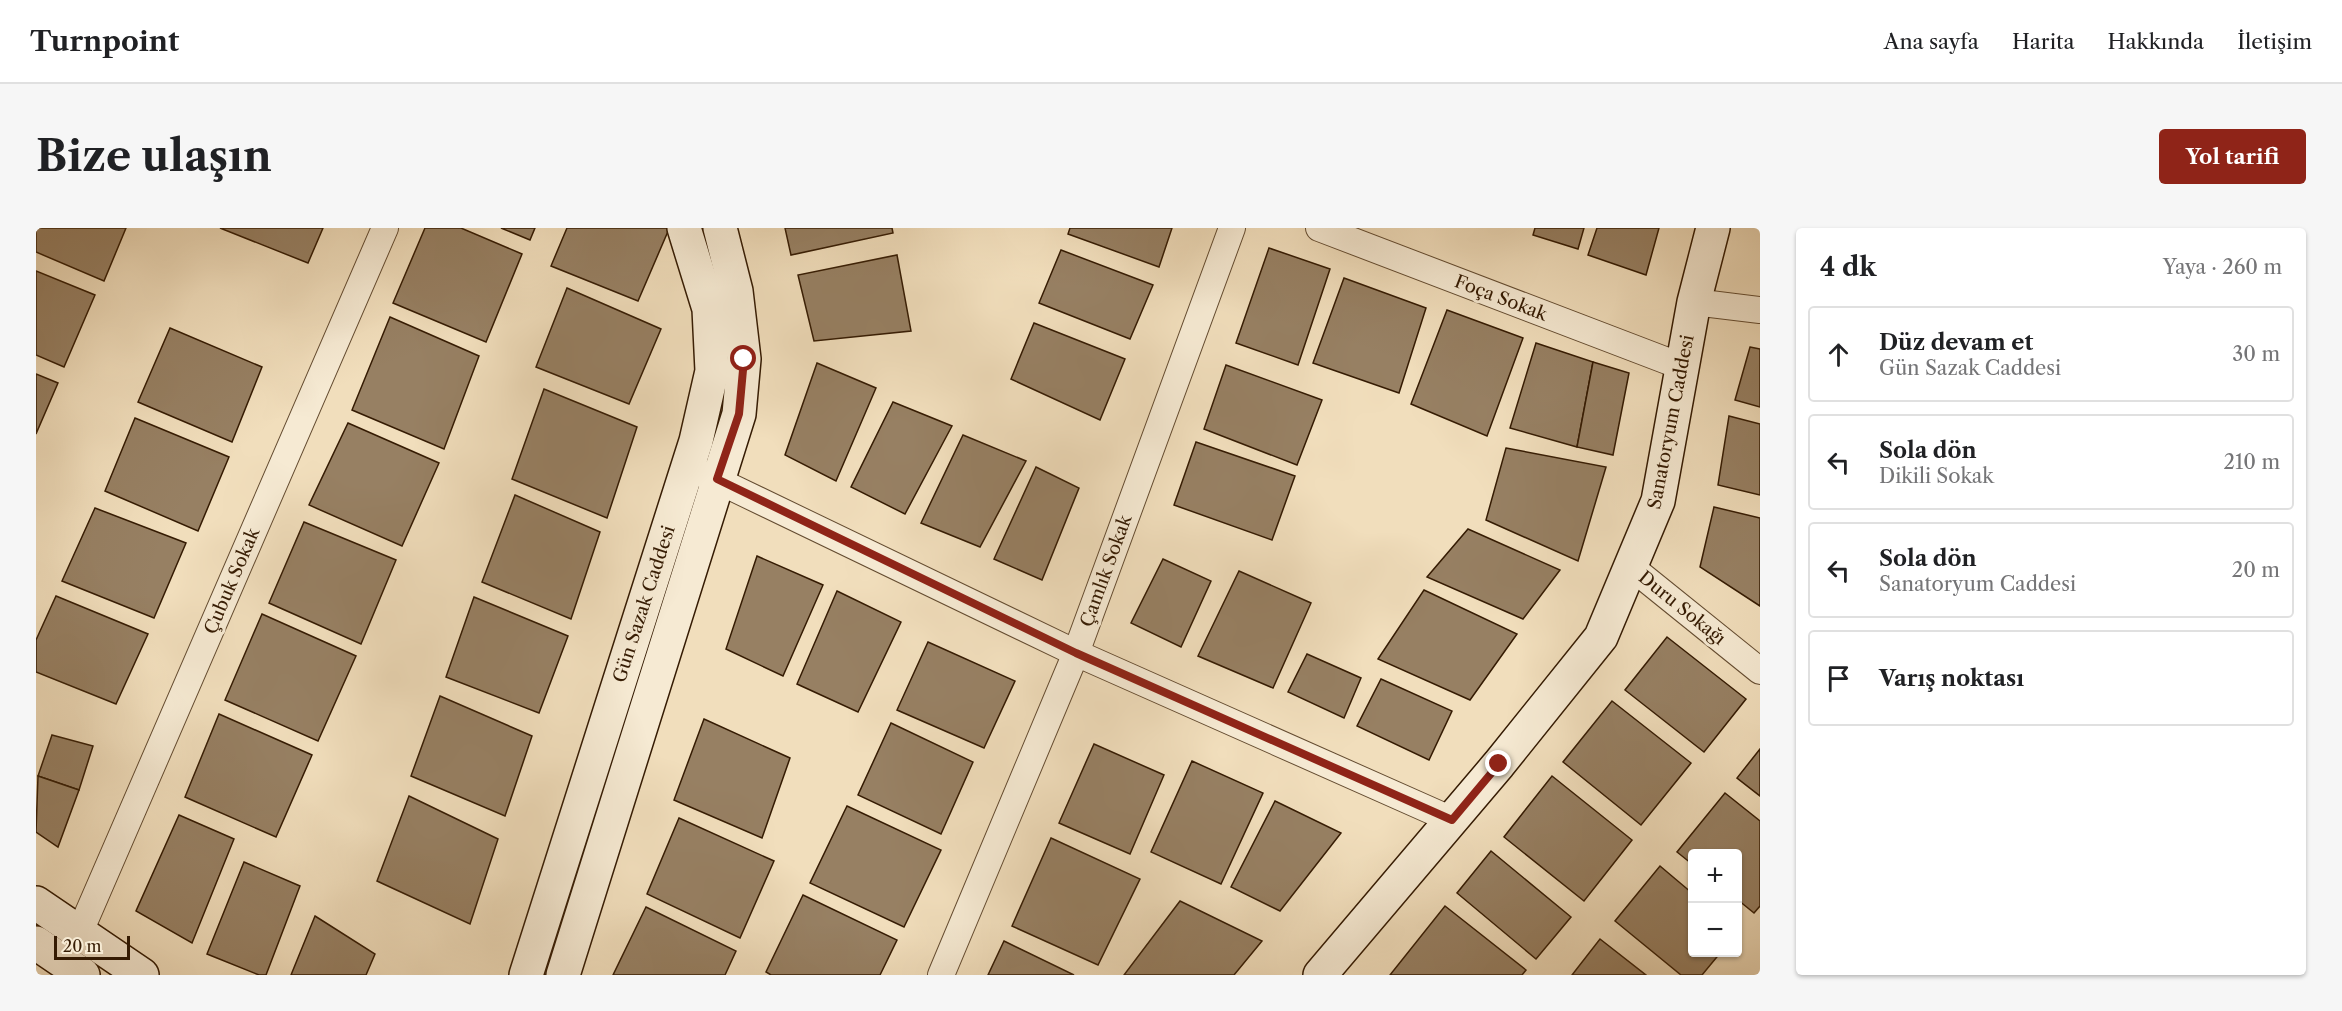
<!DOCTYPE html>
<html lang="tr">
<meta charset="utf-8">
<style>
body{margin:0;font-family:"Libre Caslon Text",serif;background:#f6f6f6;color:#202124}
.controls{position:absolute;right:18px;bottom:18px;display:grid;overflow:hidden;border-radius:6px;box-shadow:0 2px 4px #0004}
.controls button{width:54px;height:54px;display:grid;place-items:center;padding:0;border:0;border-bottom:2px solid #e0e0e0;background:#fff;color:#202124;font:30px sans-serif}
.scale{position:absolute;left:18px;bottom:15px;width:76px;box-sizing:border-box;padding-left:6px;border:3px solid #351b03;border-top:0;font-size:16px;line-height:21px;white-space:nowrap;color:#351b03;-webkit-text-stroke:4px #f6ead3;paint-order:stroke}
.stop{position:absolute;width:18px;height:18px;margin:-14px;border:4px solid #8f2418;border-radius:50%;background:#fff}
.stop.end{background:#8f2418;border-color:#fff;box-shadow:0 2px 6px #0008}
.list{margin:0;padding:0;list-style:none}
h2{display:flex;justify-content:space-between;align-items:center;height:78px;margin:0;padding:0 24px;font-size:26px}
h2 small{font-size:20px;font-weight:400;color:#757577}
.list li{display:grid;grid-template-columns:39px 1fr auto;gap:18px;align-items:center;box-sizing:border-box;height:96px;margin:0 12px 12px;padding:0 12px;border:2px solid #e0e0e0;border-radius:6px}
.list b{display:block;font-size:22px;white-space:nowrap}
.list p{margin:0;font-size:20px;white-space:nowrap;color:#757577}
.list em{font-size:20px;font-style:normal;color:#757577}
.icon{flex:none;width:33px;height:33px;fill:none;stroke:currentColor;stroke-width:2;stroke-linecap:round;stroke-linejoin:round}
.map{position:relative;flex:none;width:1724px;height:747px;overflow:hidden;border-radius:6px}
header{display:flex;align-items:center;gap:36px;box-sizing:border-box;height:84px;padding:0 30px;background:#fff;border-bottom:2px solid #e0e0e0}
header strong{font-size:28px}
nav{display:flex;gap:33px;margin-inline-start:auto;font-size:21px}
.intro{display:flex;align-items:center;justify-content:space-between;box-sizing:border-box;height:144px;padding:0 36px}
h1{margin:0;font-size:42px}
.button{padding:15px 27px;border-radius:6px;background:#8f2418;color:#fff;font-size:21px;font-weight:700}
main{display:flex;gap:36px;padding:0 36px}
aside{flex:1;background:#fff;border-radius:6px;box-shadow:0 2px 4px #0004}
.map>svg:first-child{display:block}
.building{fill:#978063;stroke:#351b03;stroke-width:1.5}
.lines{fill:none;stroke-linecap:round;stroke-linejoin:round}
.street-casing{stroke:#644c31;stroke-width:28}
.secondary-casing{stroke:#351b03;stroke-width:36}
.street{stroke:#f6ead3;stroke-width:26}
.secondary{stroke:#f6ead3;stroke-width:33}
.route{stroke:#8f2418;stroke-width:8}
.labels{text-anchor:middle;stroke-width:6;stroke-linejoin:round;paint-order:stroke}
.street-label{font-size:18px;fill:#351b03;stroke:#f6ead3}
</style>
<header>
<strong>Turnpoint</strong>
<nav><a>Ana sayfa</a><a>Harita</a><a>Hakkında</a><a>İletişim</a></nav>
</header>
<div class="intro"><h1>Bize ulaşın</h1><a class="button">Yol tarifi</a></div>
<main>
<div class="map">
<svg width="1724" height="747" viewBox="0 0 1724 747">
<rect width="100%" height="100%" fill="#f1debc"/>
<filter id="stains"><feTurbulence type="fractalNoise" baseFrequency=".00333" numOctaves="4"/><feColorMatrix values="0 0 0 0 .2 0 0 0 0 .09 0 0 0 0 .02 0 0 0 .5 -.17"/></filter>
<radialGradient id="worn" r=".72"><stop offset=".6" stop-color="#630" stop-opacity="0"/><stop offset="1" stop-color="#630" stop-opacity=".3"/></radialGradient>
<g class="building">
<polygon points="0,0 90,0 68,53 0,24"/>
<polygon points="184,0 287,0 272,35"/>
<polygon points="389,0 425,0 486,26 450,114 357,75"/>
<polygon points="465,0 499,0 494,12"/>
<polygon points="531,0 630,0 633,1 602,73 515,38"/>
<polygon points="749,0 856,0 857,5 755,27"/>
<polygon points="1034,0 1136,0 1123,39 1032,6"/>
<polygon points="1499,0 1548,0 1542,21 1497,7"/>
<polygon points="1561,0 1623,0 1610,47 1552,27"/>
<polygon points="1233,20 1294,41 1262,137 1200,115"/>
<polygon points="1025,22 1117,57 1094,111 1003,75"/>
<polygon points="861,27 875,103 778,113 762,47"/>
<polygon points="0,43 59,67 28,139 0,127"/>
<polygon points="1308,50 1390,80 1363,165 1277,135"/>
<polygon points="531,60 625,101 593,176 500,139"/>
<polygon points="1411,82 1487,110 1451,208 1375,176"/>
<polygon points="354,89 443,128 408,221 316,182"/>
<polygon points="998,95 1089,131 1064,192 975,151"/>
<polygon points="134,100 226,139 196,214 102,174"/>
<polygon points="1500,115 1557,134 1541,219 1474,200"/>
<polygon points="1714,119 1724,121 1724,179 1699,172"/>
<polygon points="1557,134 1593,145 1577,227 1541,219"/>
<polygon points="781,135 840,160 800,253 749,227"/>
<polygon points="1190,137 1286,172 1261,237 1168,201"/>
<polygon points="0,146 22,155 0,206"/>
<polygon points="508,161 601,199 571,290 476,251"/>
<polygon points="857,174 916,198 869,286 815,259"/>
<polygon points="1693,188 1724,196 1724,267 1682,257"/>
<polygon points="99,190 193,229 162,303 69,263"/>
<polygon points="312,195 403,235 366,318 273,277"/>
<polygon points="927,207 990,233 944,319 885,295"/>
<polygon points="1160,214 1259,248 1236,312 1138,277"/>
<polygon points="1470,220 1570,239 1542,333 1450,292"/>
<polygon points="1000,239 1043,260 1006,352 958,331"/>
<polygon points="479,267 564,304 535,391 446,354"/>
<polygon points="1678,279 1724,290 1724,378 1664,339"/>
<polygon points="59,280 150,315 118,390 26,353"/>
<polygon points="268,294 360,332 325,416 233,375"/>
<polygon points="1432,301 1524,342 1487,391 1391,349"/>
<polygon points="721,328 787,357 747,448 690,421"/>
<polygon points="1127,331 1175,353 1145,419 1095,395"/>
<polygon points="1203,343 1275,375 1237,460 1162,428"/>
<polygon points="1388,362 1481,406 1434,472 1342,431"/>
<polygon points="801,363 865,394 822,484 761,456"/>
<polygon points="20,368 112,406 80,476 0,444 0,412"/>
<polygon points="438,369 532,408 503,485 410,449"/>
<polygon points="226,386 320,428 282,513 189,472"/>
<polygon points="1631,409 1710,471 1668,524 1589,462"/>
<polygon points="892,414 979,453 948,520 861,482"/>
<polygon points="1271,426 1325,450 1308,490 1252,464"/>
<polygon points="1345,451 1416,483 1393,532 1321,498"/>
<polygon points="404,468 496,508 469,588 375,548"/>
<polygon points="1576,473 1655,535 1605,597 1527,534"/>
<polygon points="183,486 276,527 240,609 149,569"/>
<polygon points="668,491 754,530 726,610 638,572"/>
<polygon points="855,495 937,534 905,606 822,567"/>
<polygon points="16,507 57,518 43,562 2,548"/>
<polygon points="1058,516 1128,547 1094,626 1023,595"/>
<polygon points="1724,521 1724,568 1701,550"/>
<polygon points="1156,533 1227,565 1185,656 1115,624"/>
<polygon points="2,548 43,562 22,619 0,604"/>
<polygon points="1516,548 1596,612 1548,673 1468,609"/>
<polygon points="1689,565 1724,593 1724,678 1718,685 1702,672 1702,626 1656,626 1656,636 1641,624"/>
<polygon points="373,568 462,611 434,696 341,653"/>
<polygon points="1239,573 1305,605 1244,683 1195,659"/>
<polygon points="811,578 905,622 868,699 774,655"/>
<polygon points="143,587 198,611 156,715 100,683"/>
<polygon points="643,590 738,633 704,710 611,666"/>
<polygon points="1015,610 1104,651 1062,737 976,698"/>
<polygon points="1455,623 1535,689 1500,731 1421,665"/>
<polygon points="208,634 264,658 230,747 223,747 171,726"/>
<polygon points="1624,638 1656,665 1656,724 1685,724 1666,747 1645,747 1579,693"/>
<polygon points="767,667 861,712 844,747 735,747 730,744"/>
<polygon points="1144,673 1226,713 1198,747 1088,747"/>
<polygon points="1409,678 1490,742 1486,747 1354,747"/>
<polygon points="610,679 700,723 689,747 577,747"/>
<polygon points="279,688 339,726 330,747 255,747"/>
<polygon points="1564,711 1610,747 1536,747"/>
<polygon points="968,713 1038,747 952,747"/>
</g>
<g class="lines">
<g class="street-casing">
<g id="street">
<polyline points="1283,0 1647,139"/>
<polyline points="1658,74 1724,82"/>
<polyline points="668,246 1040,425 1416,592"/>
<polyline points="1595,339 1724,443"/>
<polyline points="43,706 349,0"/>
<polyline points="905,747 1040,425 1196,0"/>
</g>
</g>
<g class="secondary-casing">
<g id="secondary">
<polyline points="0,675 106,747"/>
<polyline points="0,715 47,747"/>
<polyline points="490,747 660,213 676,143 673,81 648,0"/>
<polyline points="527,747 703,186 708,131 700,63 684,0"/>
<polyline points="1284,747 1463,536 1565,409 1622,273 1658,74 1677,0"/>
</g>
</g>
<use href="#street" class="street"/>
<use href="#secondary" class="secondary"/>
</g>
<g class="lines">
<polyline class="route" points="708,131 703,186 681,251 1040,425 1416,592 1463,536"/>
</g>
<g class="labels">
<g class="street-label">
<text transform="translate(1465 70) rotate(21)" y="6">Foça Sokak</text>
<text transform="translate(1635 194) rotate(-79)" y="6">Sanatoryum Caddesi</text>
<text transform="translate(1070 343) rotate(-70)" y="6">Çamlık Sokak</text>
<text transform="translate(196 353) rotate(-67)" y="6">Çubuk Sokak</text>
<text transform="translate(608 376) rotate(-72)" y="6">Gün Sazak Caddesi</text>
<text transform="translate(1646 380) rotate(39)" y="6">Duru Sokağı</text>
</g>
</g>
<rect width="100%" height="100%" filter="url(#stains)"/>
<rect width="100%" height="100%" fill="url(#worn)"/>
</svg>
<div class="controls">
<button>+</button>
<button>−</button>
</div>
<div class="scale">20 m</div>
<div class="stop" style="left:708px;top:131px"></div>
<div class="stop end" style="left:1463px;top:536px"></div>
</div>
<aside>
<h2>4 dk<small>Yaya · 260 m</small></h2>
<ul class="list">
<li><svg class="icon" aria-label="ahead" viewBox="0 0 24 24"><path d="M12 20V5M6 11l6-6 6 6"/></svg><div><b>Düz devam et</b><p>Gün Sazak Caddesi</p></div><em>30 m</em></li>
<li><svg class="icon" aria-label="left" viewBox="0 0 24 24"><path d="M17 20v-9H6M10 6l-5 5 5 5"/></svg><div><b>Sola dön</b><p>Dikili Sokak</p></div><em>210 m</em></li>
<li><svg class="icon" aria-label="left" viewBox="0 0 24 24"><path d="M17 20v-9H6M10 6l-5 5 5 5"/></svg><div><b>Sola dön</b><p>Sanatoryum Caddesi</p></div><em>20 m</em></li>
<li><svg class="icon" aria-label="arrive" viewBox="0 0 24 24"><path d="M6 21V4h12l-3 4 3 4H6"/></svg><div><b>Varış noktası</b></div></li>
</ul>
</aside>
</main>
